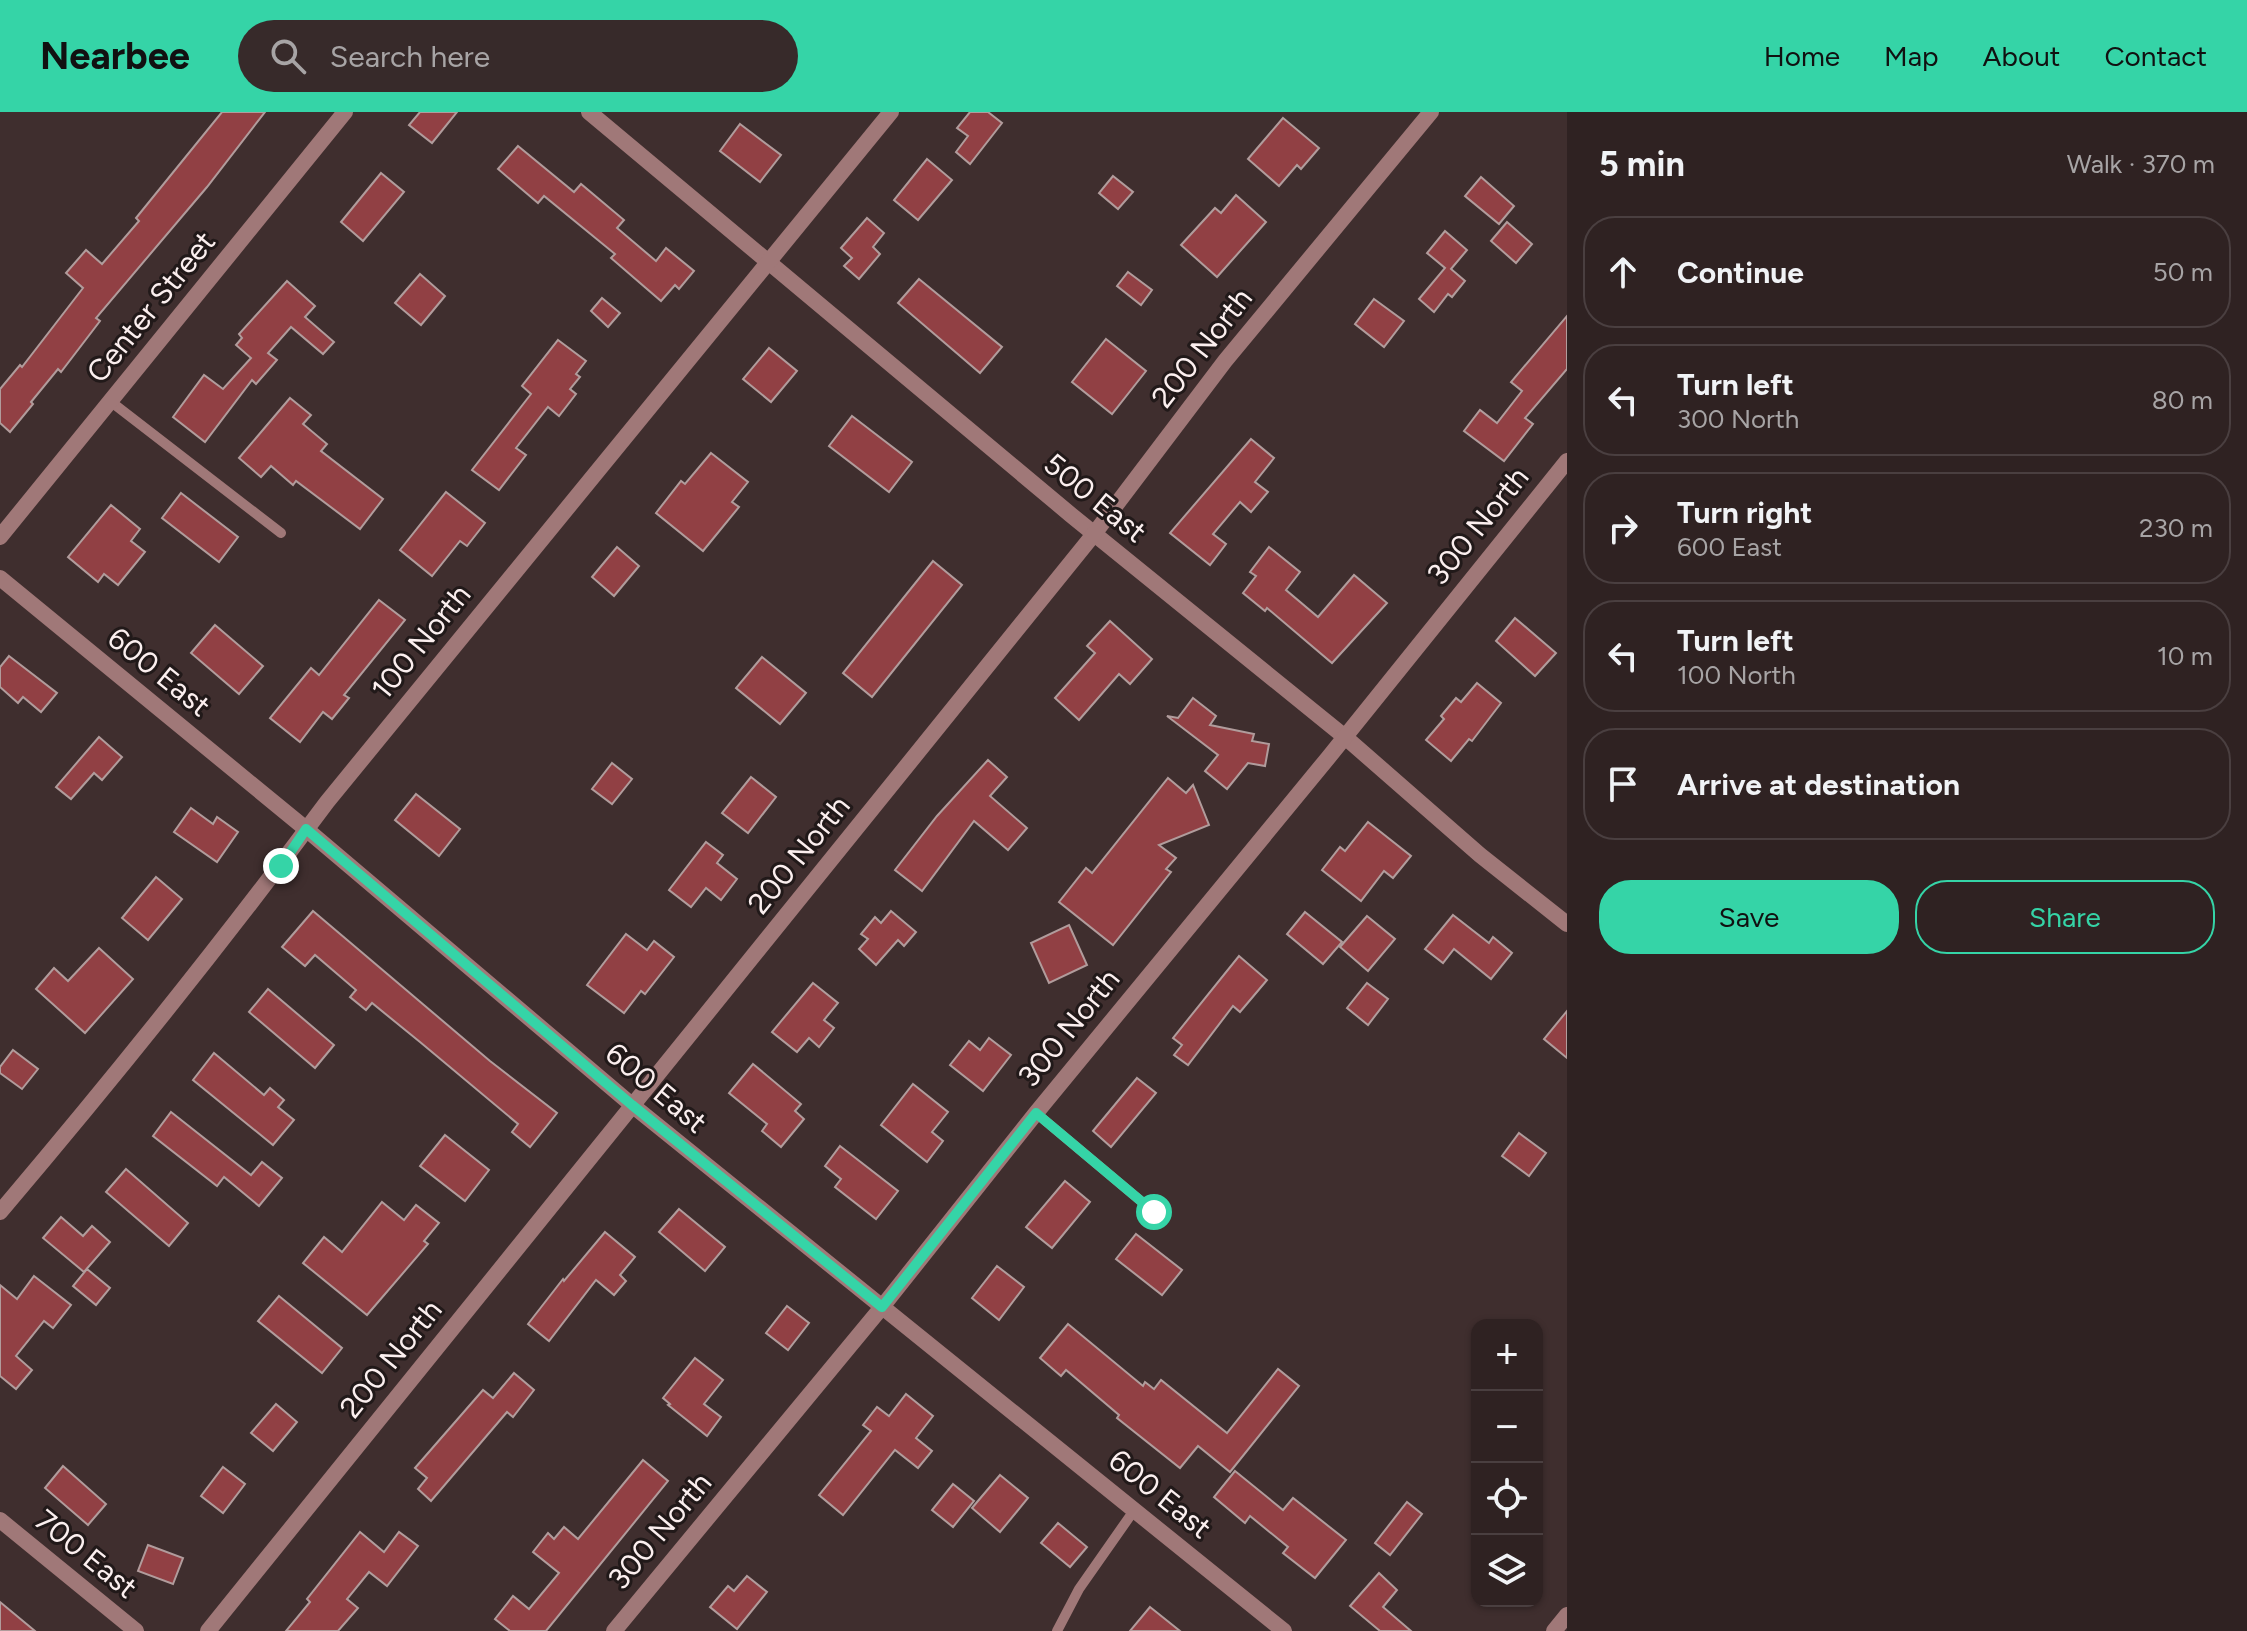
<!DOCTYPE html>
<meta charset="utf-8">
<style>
body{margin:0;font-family:Figtree,sans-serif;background:#372a2a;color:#f1f3f6}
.controls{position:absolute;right:24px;bottom:24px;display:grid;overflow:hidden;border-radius:16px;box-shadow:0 2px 6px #0004}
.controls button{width:72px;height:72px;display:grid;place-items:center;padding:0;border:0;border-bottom:2px solid #4a3f40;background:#2f2222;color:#f1f3f6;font:40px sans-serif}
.stop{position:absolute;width:24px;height:24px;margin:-18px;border:6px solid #35d4a7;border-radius:50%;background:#fff}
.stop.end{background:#35d4a7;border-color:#fff;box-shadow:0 2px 8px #0008}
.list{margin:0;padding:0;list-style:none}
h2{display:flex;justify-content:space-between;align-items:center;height:104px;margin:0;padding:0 32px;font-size:34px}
h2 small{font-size:26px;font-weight:400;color:#a7a4a5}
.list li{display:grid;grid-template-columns:52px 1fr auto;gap:24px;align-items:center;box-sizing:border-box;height:112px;margin:0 16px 16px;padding:0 16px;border:2px solid #4a3f40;border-radius:32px}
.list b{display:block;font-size:30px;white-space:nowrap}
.list p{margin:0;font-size:26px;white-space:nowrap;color:#a7a4a5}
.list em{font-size:26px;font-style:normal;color:#a7a4a5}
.actions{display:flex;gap:16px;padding:24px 32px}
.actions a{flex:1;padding:18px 0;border:2px solid #35d4a7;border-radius:32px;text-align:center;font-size:28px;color:#35d4a7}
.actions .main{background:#35d4a7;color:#111}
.icon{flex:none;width:44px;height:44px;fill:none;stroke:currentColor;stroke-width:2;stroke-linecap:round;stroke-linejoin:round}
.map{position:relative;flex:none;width:1567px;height:1519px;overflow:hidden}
header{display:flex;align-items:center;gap:48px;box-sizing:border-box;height:112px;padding:0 40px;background:#35d4a7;color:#111}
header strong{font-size:38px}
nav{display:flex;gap:44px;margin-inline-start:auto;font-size:28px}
.search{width:560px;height:72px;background:#372a2a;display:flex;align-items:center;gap:20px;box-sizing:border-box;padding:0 28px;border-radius:44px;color:#a7a4a5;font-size:30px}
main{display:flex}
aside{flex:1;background:#2f2222}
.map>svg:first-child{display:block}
.building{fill:#914044;stroke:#b19c9c;stroke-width:2}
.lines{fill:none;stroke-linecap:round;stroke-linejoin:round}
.service{stroke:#a07878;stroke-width:10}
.minor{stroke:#a07878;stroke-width:16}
.tertiary{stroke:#a07878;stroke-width:16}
.route{stroke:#35d4a7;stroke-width:10}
.labels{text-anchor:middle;stroke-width:6;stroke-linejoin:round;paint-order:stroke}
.street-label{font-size:30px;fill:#fbefef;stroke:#211919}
</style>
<header>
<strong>Nearbee</strong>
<div class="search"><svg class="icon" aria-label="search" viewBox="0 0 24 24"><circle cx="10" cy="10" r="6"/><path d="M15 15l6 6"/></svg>Search here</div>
<nav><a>Home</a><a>Map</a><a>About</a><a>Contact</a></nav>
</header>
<main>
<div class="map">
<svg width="1567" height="1519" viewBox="0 0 1567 1519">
<rect width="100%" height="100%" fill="#3f2e2e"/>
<g class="building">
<polygon points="222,0 265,0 207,75 96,206 100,209 61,260 58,257 31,290 33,292 10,320 0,311 0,277 20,253 22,255 83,176 66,161 86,138 102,152 139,109 136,106"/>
<polygon points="420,0 457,0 432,31 409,13"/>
<polygon points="970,0 988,0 1002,11 970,52 956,40 968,24 957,16"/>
<polygon points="1283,6 1319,36 1301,57 1297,53 1279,74 1248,47"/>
<polygon points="740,12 781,43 760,70 720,39"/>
<polygon points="518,34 574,80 581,72 624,108 617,116 656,149 666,136 694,159 679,177 675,173 661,189 611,146 615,142 544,84 538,91 498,57"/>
<polygon points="927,47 952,68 918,108 894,88"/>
<polygon points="381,61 404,80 363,129 341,110"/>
<polygon points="1113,64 1133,80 1118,97 1099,81"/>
<polygon points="1481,65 1514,94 1499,112 1465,84"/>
<polygon points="1236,83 1266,110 1217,165 1181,133 1215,96 1221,101"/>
<polygon points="867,106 884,121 873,135 880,142 859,167 844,154 852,146 841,136"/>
<polygon points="1507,110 1532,132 1516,151 1491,129"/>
<polygon points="1445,119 1467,138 1451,157 1465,169 1452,185 1448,182 1434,200 1419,187 1445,156 1427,141"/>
<polygon points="1128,160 1152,178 1141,193 1117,174"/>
<polygon points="420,162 445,184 421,213 395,191"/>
<polygon points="919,167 1002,235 980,261 898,191"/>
<polygon points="287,169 315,194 305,205 334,230 323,242 291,215 268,241 277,248 256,272 252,268 205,330 173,305 204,263 223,277 251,246 236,233 242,226 239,222"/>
<polygon points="602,186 620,201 608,215 591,199"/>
<polygon points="1374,187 1404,209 1384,235 1355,212"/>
<polygon points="1567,204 1567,257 1525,306 1533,312 1504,349 1464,319 1480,298 1497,311 1522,279 1511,270"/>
<polygon points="1106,227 1146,259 1112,302 1072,270"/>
<polygon points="558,228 586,249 576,262 580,265 570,277 576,282 559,304 548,295 516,336 526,343 499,378 472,358 531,282 522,274"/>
<polygon points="769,236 797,259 771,290 743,267"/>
<polygon points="290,286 311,303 303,312 327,332 321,339 383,387 360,417 296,369 293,373 271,354 261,365 239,346"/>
<polygon points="852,304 912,350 889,380 829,334"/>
<polygon points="1251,327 1274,346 1255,370 1268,380 1251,400 1240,390 1213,422 1226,432 1210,453 1170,421"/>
<polygon points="711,341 748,370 732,390 739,395 703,439 656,401 681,369 685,372"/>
<polygon points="446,380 485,411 467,434 460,429 432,464 400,438"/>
<polygon points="181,381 238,425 219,450 162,406"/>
<polygon points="111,393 140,417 131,429 145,440 118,473 104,462 98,470 68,445"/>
<polygon points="617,435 639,454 614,484 592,465"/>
<polygon points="1269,435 1300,460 1286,478 1318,505 1354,463 1387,491 1332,551 1267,496 1265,499 1243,481 1256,464 1250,460"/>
<polygon points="933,449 962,473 872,585 843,561"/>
<polygon points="379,488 405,508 344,583 349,586 332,607 323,600 300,630 270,606 311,556 319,563"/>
<polygon points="1515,506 1556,541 1535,564 1496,529"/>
<polygon points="1110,509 1152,547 1130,572 1119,562 1079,608 1055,586 1095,541 1087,534"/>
<polygon points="215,513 263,554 239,582 191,541"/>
<polygon points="9,544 57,581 41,600 23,585 18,591 0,575 0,555"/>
<polygon points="762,545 806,581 780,612 736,576"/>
<polygon points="1477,571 1501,591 1472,629 1469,627 1451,649 1426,628 1444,607 1441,604 1456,586 1461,590"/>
<polygon points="1193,586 1216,604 1210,613 1254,622 1252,629 1269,632 1265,654 1248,651 1227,677 1205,659 1218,643 1167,604 1178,606"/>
<polygon points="99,625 122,645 102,668 94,661 71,687 56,675"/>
<polygon points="988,648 1007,665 990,684 1027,716 1008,738 974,709 922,779 895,758 937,704"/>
<polygon points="612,651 632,667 612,692 592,677"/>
<polygon points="751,665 776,685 748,721 722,701"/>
<polygon points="1168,666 1186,681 1193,673 1209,713 1159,733 1176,746 1166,757 1171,760 1113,833 1059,790 1086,756 1092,761"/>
<polygon points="416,682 460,717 439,744 395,708"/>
<polygon points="191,696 213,712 217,705 238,720 217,750 174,720"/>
<polygon points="1368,710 1411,744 1393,766 1384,759 1361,789 1322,758 1340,735 1345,739"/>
<polygon points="706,730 723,743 717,751 737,767 721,788 706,776 691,795 669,778"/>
<polygon points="156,765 182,787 148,828 122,806"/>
<polygon points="313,799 490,949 557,1001 530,1035 512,1020 518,1012 420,930 372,891 366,898 350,885 356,878 315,843 305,854 282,835"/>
<polygon points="891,799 916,820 904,834 898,828 876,853 859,837 868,827 861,822 875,805 881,811"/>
<polygon points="1305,800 1342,830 1323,852 1287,822"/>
<polygon points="1453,803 1489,831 1493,825 1512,841 1491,867 1454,837 1443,851 1425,837"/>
<polygon points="1367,804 1395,827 1368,859 1340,835"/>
<polygon points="1069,813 1087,853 1049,871 1031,831"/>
<polygon points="626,822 647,838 654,829 674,845 645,882 641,879 624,901 587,873"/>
<polygon points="99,836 133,867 85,921 36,877 54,856 68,869"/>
<polygon points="1239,844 1267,868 1240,900 1233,894 1188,953 1174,943 1182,933 1173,926"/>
<polygon points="813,871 838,891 824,908 834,916 819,935 809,926 797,940 772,920"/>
<polygon points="1367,871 1388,887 1368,913 1347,896"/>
<polygon points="268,877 334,933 315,956 249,900"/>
<polygon points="1567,899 1567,946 1544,927"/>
<polygon points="989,926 1011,943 983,979 950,953 969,929 980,938"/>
<polygon points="13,938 38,957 22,977 0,961 0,955"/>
<polygon points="214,941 264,983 270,976 284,988 278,995 294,1008 273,1033 193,968"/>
<polygon points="753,952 801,992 795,999 804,1007 781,1035 762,1019 767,1012 729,981"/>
<polygon points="1137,966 1156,981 1111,1035 1093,1019"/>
<polygon points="913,972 948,1000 932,1020 943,1029 927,1050 881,1013"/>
<polygon points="171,1000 251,1063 262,1050 282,1066 259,1094 224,1065 217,1074 153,1024"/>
<polygon points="1519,1021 1546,1041 1529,1064 1502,1044"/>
<polygon points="445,1023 489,1058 465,1089 420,1054"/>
<polygon points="840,1034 898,1079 876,1107 835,1075 841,1067 825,1054"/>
<polygon points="126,1057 188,1111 169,1134 106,1080"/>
<polygon points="1065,1069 1090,1090 1052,1136 1026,1115"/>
<polygon points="382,1090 404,1108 416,1093 439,1111 424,1129 428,1132 367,1203 303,1151 324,1125 342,1140"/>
<polygon points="679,1097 725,1135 705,1159 659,1120"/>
<polygon points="61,1105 83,1124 92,1114 110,1130 84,1160 43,1126"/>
<polygon points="605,1120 635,1145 620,1163 626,1169 614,1183 596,1168 549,1229 528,1212 563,1167 564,1169"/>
<polygon points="1136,1122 1182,1158 1162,1183 1116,1147"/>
<polygon points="997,1154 1024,1175 999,1208 972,1186"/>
<polygon points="87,1157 110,1176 96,1193 73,1174"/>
<polygon points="34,1164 71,1193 53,1216 44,1209 16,1244 32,1258 16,1277 0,1264 0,1173 17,1187"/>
<polygon points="279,1184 342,1236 322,1261 258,1209"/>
<polygon points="787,1194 809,1211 788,1238 766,1221"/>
<polygon points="1068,1212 1143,1274 1145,1270 1154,1277 1161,1268 1227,1321 1278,1257 1299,1274 1230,1360 1198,1334 1180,1356 1117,1306 1119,1303 1066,1258 1061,1264 1040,1246"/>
<polygon points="695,1246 723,1268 704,1292 721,1305 707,1324 668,1293 670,1292 663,1286"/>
<polygon points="514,1261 534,1278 513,1305 507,1300 431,1389 418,1377 427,1366 415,1356 483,1278 493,1286"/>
<polygon points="906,1282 933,1304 916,1326 932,1339 918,1356 895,1338 843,1403 819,1383 871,1319 863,1313 877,1295 889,1304"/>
<polygon points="276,1292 297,1310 273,1339 251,1321"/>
<polygon points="643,1348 668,1369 546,1519 510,1519 495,1507 513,1484 529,1497 559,1461 533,1440 548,1421 554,1427 564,1415 578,1427"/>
<polygon points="63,1354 106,1392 88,1413 45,1376"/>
<polygon points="223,1355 245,1372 223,1401 201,1384"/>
<polygon points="1235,1359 1283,1398 1293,1386 1346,1428 1315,1466 1283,1441 1288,1435 1250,1404 1245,1411 1214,1385"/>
<polygon points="1000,1363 1028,1386 1000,1420 972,1396"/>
<polygon points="953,1372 974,1389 953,1415 932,1398"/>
<polygon points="1407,1390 1422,1402 1390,1443 1375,1431"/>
<polygon points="1058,1411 1087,1435 1070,1455 1041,1431"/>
<polygon points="360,1420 384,1440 399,1420 418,1434 387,1474 369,1460 347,1487 358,1496 338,1519 286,1519 310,1490 307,1487"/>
<polygon points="148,1433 183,1446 173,1472 138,1459"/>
<polygon points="1379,1461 1397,1478 1383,1495 1411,1519 1380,1519 1350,1494"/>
<polygon points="747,1464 767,1480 737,1517 710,1495 728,1474 734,1479"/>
<polygon points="0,1490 35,1519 0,1519"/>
<polygon points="1150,1495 1180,1519 1130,1519"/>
</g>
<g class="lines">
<g class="service">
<polyline points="110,289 281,421"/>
<polyline points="1036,1001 1154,1100"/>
<polyline points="1057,1519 1079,1477 1135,1397"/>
</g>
<g class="minor">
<polyline points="589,0 1071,403 1345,625 1480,743 1567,812"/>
<polyline points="0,466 306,717 632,993 1284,1519"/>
<path d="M0,1100c113,-133 223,-270 327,-410l564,-690"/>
<polyline points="208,1519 1094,422 1225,249 1431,0"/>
<polyline points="614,1519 882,1195 1036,1001 1328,646 1567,349"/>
</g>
<g class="tertiary">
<polyline points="0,425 345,0"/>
<polyline points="0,1408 136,1519"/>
<polyline points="1554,1519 1567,1503"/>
</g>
</g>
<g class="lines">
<polyline class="route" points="281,754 306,717 632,993 882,1195 1036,1001 1154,1100"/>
</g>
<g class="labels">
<g class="street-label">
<text transform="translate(151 195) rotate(-51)" y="10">Center Street</text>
<text transform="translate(1202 236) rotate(-52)" y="10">200 North</text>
<text transform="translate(1095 386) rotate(39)" y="10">500 East</text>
<text transform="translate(1478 414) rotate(-51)" y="10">300 North</text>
<text transform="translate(421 530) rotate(-51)" y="10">100 North</text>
<text transform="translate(159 560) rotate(39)" y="10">600 East</text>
<text transform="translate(799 743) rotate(-51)" y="10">200 North</text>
<text transform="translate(1069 916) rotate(-51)" y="10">300 North</text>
<text transform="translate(656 976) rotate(40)" y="10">600 East</text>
<text transform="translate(391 1247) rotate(-51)" y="10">200 North</text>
<text transform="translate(1160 1382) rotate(39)" y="10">600 East</text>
<text transform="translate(660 1419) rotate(-50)" y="10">300 North</text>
<text transform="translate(86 1442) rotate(39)" y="10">700 East</text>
</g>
</g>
</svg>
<div class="controls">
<button>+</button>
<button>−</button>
<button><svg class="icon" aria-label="locate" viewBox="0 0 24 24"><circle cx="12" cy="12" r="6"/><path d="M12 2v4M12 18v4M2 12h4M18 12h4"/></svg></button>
<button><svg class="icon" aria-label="layers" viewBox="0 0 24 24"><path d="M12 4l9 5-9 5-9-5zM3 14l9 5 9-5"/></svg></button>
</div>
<div class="stop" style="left:1154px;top:1100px"></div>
<div class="stop end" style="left:281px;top:754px"></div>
</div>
<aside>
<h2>5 min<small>Walk · 370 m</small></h2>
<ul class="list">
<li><svg class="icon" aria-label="ahead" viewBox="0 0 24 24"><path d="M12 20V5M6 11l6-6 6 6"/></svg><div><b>Continue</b></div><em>50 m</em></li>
<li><svg class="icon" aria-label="left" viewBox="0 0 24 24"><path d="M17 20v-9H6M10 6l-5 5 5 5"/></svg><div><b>Turn left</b><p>300 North</p></div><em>80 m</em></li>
<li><svg class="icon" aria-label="right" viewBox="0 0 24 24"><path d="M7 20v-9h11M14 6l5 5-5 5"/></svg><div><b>Turn right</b><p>600 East</p></div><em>230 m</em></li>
<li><svg class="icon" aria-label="left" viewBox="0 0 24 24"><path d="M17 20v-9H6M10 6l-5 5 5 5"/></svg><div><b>Turn left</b><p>100 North</p></div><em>10 m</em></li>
<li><svg class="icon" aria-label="arrive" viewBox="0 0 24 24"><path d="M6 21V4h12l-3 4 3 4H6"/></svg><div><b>Arrive at destination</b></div></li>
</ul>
<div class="actions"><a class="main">Save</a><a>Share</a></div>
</aside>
</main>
